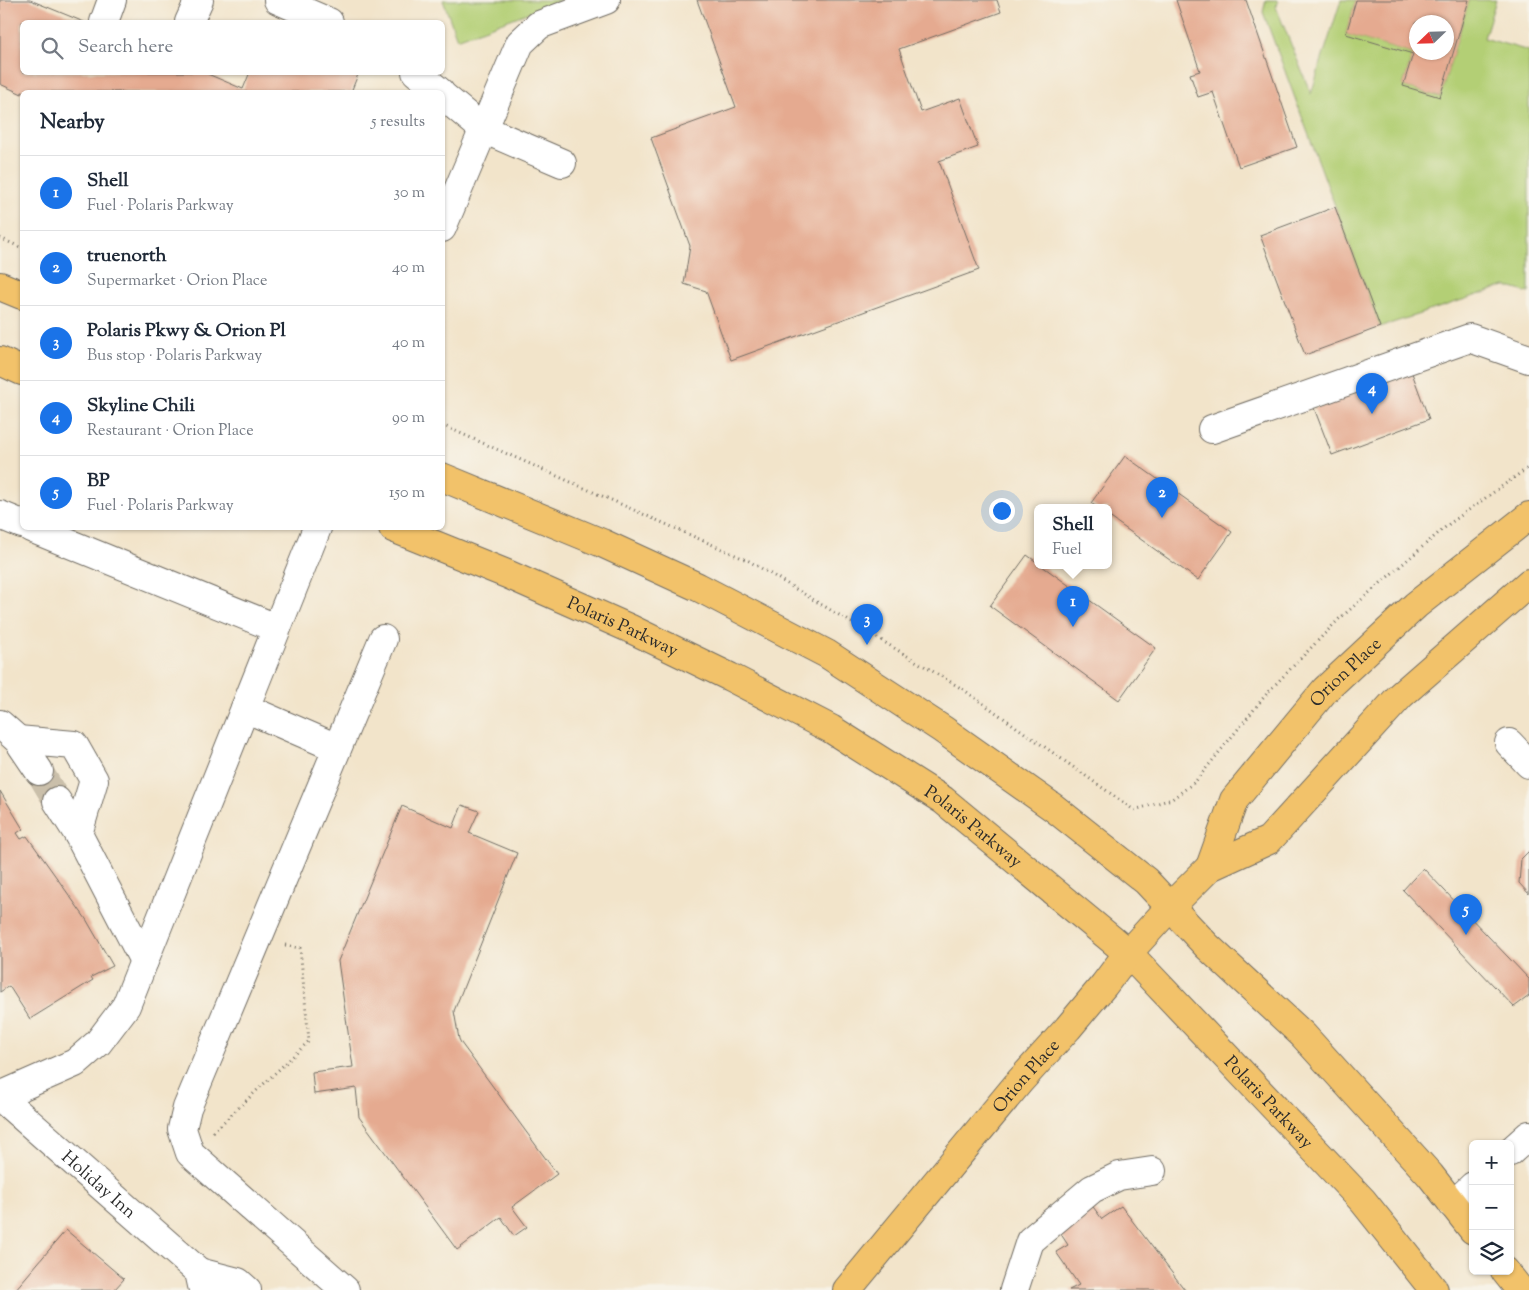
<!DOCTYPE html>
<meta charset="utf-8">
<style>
body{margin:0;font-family:"Sorts Mill Goudy",serif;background:#f2f2f3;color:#1f2937}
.controls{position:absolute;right:15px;bottom:15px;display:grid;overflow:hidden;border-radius:8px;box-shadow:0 1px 4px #0004}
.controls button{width:45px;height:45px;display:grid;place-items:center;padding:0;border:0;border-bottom:1px solid #e0e1e3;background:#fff;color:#1f2937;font:25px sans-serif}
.compass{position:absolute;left:1409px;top:15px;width:45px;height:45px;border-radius:50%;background:#fff;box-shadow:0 1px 4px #0004;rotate:247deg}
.you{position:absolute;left:1001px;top:510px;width:18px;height:18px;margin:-12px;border:4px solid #fff;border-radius:50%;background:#1a73e8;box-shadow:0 0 0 8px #1a73e833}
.badge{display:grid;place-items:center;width:32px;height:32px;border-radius:50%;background:#1a73e8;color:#fff;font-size:16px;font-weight:700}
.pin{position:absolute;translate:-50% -41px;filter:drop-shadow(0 1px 2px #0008)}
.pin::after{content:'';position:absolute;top:26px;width:18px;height:15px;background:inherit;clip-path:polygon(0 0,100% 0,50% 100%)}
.popup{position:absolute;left:1034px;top:504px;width:78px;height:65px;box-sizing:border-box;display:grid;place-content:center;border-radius:8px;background:#fff;filter:drop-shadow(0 1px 4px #0005);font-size:16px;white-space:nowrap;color:#747a83}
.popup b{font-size:19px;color:#1f2937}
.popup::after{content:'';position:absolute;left:50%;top:100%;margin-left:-10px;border:10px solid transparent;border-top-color:#fff}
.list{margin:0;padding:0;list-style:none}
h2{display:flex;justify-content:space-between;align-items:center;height:65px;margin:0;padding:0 20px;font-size:21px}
h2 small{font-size:16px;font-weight:400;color:#747a83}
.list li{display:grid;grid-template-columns:32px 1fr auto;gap:15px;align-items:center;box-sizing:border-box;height:75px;padding:0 20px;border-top:1px solid #e0e1e3}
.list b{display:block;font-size:19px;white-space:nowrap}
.list p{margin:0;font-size:16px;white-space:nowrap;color:#747a83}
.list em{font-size:16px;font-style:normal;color:#747a83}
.icon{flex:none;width:28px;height:28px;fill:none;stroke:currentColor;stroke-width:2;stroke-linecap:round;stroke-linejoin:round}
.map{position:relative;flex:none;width:1529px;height:1290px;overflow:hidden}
.search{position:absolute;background:#fff;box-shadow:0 1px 4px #0004;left:20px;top:20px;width:425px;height:55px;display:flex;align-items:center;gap:12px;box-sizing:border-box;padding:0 18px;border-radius:8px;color:#747a83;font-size:19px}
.panel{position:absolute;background:#fff;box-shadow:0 1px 4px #0004;left:20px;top:90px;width:425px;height:440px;border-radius:8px}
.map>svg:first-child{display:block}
.green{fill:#b3cf75;stroke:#6f7d50}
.building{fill:#e5aa90;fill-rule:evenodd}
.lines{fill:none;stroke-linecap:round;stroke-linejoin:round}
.minor-tunnel{stroke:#cabfaa;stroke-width:28;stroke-dasharray:28 14;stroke-linecap:butt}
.minor-casing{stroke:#716c63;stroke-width:30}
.major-casing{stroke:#716c63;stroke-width:30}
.path{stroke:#716c63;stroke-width:3;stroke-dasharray:1 4;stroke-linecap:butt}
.minor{stroke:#fff;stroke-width:28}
.major{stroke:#f2c26a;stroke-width:28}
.labels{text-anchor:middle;stroke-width:4;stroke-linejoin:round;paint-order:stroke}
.street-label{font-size:18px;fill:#2b2b2b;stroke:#f7f3e8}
</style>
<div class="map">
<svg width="1529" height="1290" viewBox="0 0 1529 1290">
<rect width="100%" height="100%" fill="#f7f3e8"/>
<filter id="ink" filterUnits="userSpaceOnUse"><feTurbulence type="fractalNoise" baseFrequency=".02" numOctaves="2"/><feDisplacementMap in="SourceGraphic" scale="10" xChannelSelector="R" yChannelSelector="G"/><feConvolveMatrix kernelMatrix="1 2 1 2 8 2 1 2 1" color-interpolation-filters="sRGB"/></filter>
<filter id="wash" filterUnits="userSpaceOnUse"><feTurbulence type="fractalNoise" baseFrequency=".0096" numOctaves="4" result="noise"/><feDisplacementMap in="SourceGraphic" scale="20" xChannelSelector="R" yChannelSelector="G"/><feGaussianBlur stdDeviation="1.12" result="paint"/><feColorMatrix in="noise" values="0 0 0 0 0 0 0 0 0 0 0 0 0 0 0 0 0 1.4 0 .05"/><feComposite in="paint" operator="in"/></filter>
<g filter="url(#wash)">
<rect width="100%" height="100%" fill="#f2e4ca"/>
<g class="green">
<polygon points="443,0 562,0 457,39"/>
<polygon points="1266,0 1278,0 1276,7 1311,94 1341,0 1356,0 1346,34 1413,54 1403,86 1440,97 1469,0 1496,0 1484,38 1529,51 1529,293 1505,286 1380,327 1263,12"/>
</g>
<g id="blocks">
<g class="building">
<polygon points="0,0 30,0 84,22 22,22 22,72 203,72 243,89 250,72 359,72 351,92 22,92 22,94 0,84"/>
<polygon points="697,0 997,0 1001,12 899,49 921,112 960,98 978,147 939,161 979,270 731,360 706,291 684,284 690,246 651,138 736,107"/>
<polygon points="1176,0 1246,0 1297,147 1239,167 1213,92 1198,97 1190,74 1200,71"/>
<path d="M1356,0h113l-29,97 -37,-11 10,-32 -67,-20zM1416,22h30v30h-30z"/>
<polygon points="1335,207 1380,327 1305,355 1260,235"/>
<polygon points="1412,373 1429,419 1332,455 1314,408"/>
<polygon points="1125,456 1232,532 1198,580 1108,516 1108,508 1098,508 1091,503"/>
<polygon points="1027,555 1038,563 1038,566 1042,566 1156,648 1119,700 990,606"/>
<polygon points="0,791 23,829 17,833 21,839 27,836 86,919 113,966 91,977 93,980 30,1019 9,986 0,992"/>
<polygon points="462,805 479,811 469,833 517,853 454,1011 459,1039 461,1043 557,1174 512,1207 527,1227 514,1236 501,1217 457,1250 359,1117 356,1088 314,1094 312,1072 353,1067 338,961 402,806 453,828"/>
<polygon points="1529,851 1529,894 1519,883 1521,859"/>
<polygon points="1423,868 1529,979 1529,996 1514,1007 1403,890"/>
<polygon points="1091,1204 1102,1219 1121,1206 1185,1290 1069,1290 1079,1285 1056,1252 1068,1245 1057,1228"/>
<polygon points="66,1230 124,1279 114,1290 15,1290"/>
</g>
</g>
</g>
<g filter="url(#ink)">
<use href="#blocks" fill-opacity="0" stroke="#716c63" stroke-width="1"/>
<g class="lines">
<polyline class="minor-tunnel" points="39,771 57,801"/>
<g class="minor-casing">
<g id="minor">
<polyline points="278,0 329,22"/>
<polyline points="104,22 112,0"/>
<polyline points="189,22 199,0"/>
<polyline points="416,72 440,92"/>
<polyline points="442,95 483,129 562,163"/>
<polyline points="442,228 520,43 539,25 606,0"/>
<polyline points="1212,429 1470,338 1529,359"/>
<polyline points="0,515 22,524"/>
<polyline points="31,528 276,628"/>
<polyline points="245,708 337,748"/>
<polyline points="0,724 18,740 39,771"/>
<polyline points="18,740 74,745 94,780 78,834"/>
<polyline points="1509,743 1529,764"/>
<polyline points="57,801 78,834 144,961"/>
<polyline points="0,1096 75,1063 98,1043 126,1006 317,528"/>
<path id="s1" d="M0,1097l199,175 4,18"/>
<polyline points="1510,1152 1529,1135"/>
<polyline points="1453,1205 1473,1186"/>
<polyline points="199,1272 238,1282 247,1290"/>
<polyline points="345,1290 190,1153 182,1129 187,1108 383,639"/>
<polyline points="1014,1290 1030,1241 1092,1189 1119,1176 1152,1171"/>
</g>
</g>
<g class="major-casing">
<g id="major">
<polyline points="0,286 22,295"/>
<polyline points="0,361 22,371"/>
<polyline points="442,477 602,543 698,587 827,654 942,729 1054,808 1146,881 1207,946 1303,1035 1430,1175 1473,1230"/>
<path id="s2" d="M393,528l114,46 124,55 99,48 101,52 112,71 185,153 235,248 71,89"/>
<path id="s3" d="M1210,867l24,-67 91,-110 91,-85 113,-89"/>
<polyline points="1505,1271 1520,1290"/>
<path id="s4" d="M847,1290l173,-209 48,-53 36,-43 24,-32 42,-46 40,-40 59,-27 132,-145 128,-112"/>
</g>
</g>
<g class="path">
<polyline points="0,238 22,248"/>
<polyline points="442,425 749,561 964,690 1134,810 1172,799 1195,782 1269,691 1339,619 1449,524 1529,467"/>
<polyline points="213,1132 309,1041 300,948 285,945"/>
</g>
<use href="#minor" class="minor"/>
<use href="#major" class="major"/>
</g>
</g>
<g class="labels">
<g class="street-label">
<text dy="6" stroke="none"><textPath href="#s2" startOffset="250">Polaris Parkway</textPath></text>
<text dy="6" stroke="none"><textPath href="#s3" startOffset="241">Orion Place</textPath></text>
<text dy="6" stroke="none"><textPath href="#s2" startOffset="655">Polaris Parkway</textPath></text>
<text dy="6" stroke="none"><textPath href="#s4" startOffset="279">Orion Place</textPath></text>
<text dy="6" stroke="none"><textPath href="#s2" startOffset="1060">Polaris Parkway</textPath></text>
<text dy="6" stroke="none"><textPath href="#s1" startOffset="132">Holiday Inn</textPath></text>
</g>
</g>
</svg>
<div class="controls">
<button>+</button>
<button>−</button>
<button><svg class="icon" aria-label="layers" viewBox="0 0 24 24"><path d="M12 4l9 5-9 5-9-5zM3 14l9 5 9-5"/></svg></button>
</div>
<svg class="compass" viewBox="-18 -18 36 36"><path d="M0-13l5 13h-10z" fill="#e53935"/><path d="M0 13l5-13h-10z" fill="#747a83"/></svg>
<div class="you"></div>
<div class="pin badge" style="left:1073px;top:627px">1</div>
<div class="popup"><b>Shell</b>Fuel</div>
<div class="pin badge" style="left:1162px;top:518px">2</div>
<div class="pin badge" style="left:867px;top:645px">3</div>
<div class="pin badge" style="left:1372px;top:414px">4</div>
<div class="pin badge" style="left:1466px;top:935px">5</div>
<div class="search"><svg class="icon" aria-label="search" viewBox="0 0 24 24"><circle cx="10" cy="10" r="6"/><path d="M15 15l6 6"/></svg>Search here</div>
<section class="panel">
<h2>Nearby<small>5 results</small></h2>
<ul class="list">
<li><span class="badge">1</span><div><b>Shell</b><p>Fuel · Polaris Parkway</p></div><em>30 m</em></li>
<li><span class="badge">2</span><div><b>truenorth</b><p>Supermarket · Orion Place</p></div><em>40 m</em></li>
<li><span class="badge">3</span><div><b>Polaris Pkwy &amp; Orion Pl</b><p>Bus stop · Polaris Parkway</p></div><em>40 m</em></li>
<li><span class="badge">4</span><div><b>Skyline Chili</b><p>Restaurant · Orion Place</p></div><em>90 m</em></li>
<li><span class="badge">5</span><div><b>BP</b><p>Fuel · Polaris Parkway</p></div><em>150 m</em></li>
</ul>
</section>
</div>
